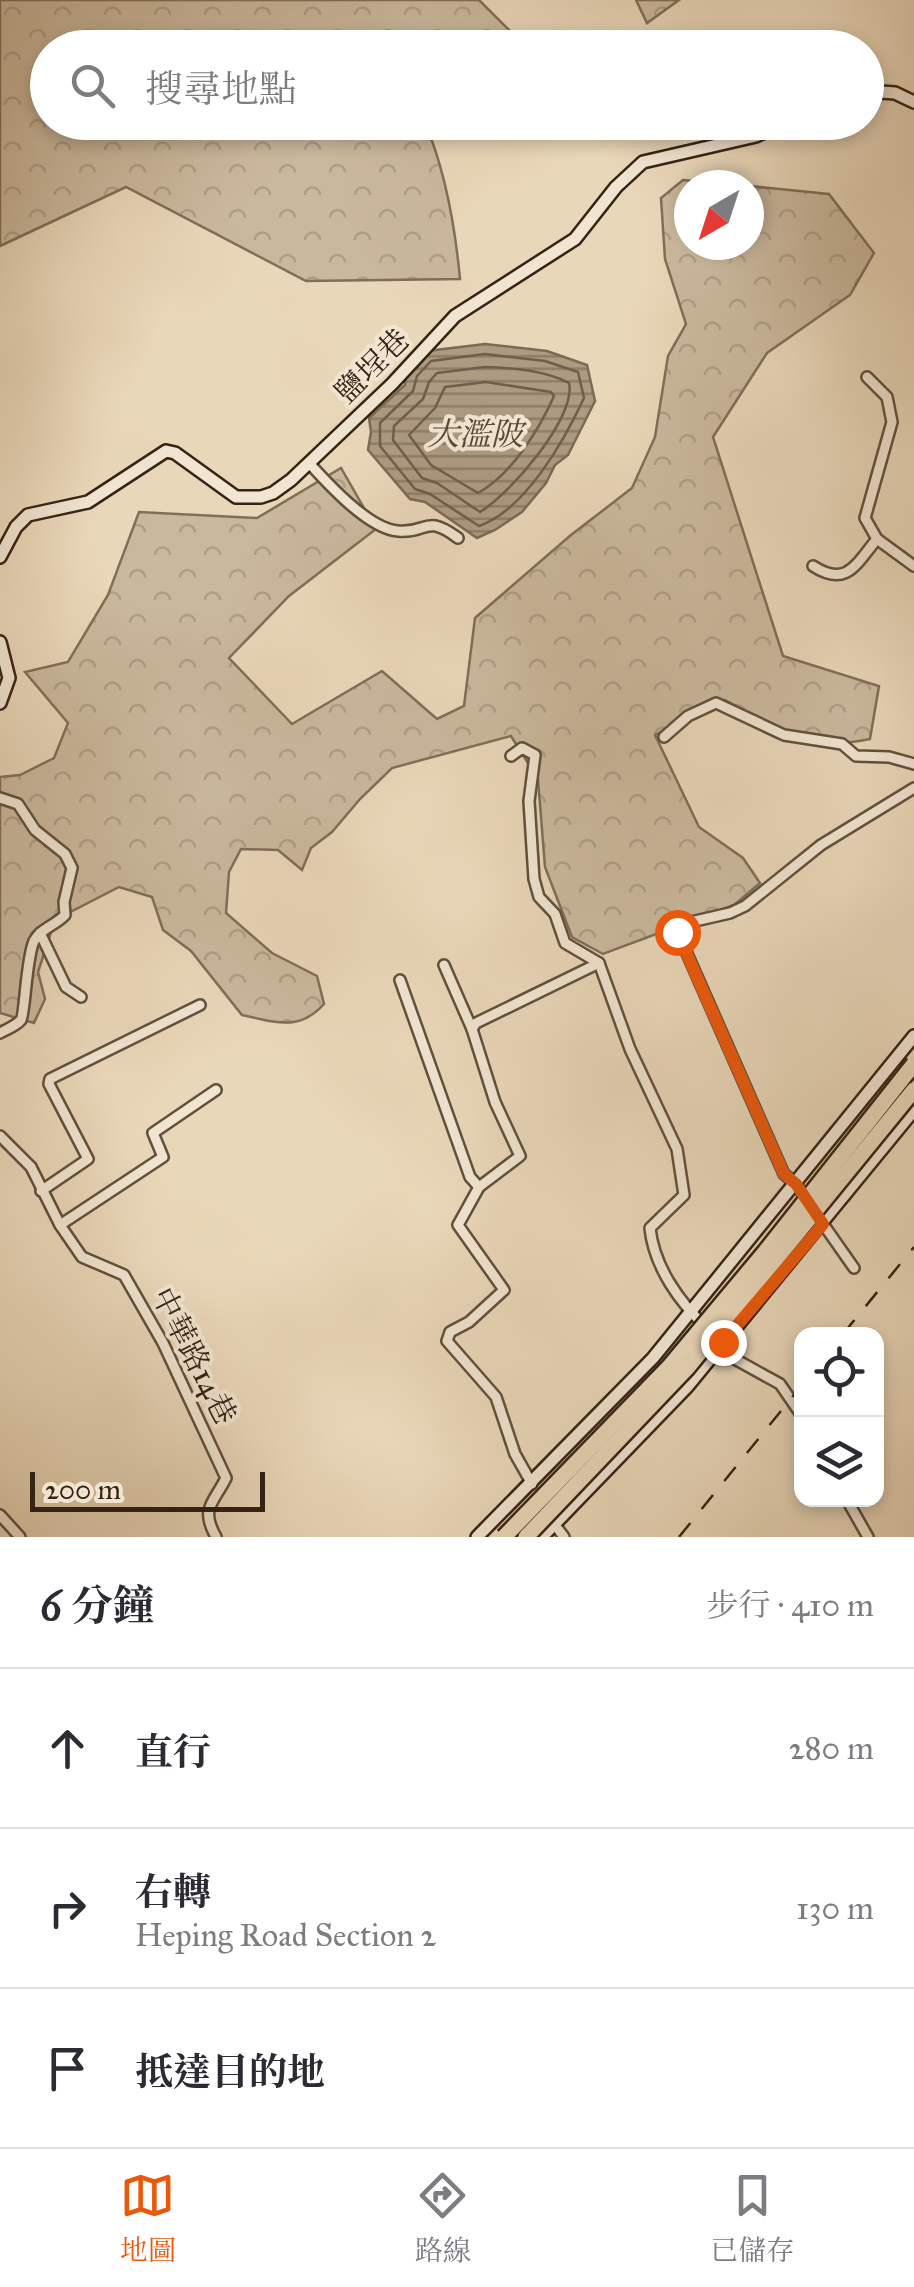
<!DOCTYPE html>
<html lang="zh-TW">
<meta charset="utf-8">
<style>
body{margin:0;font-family:"IM FELL Great Primer","Noto Serif TC",serif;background:#f7f7f7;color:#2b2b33}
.controls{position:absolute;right:30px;bottom:30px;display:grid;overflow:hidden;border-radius:20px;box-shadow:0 5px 15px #0003}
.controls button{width:90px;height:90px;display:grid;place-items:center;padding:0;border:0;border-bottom:2px solid #e1e1e2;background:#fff;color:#2b2b33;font:50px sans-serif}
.compass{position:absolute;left:674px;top:170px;width:90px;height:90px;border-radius:50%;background:#fff;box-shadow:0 5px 15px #0003;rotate:219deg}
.scale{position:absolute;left:30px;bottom:25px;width:235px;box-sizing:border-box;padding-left:10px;border:5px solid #352313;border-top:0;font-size:28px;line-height:35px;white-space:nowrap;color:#352313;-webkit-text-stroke:8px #f1e5d2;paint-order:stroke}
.stop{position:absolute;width:30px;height:30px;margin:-22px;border:8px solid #ea580c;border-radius:50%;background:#fff}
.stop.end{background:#ea580c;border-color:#fff;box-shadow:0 2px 10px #0008}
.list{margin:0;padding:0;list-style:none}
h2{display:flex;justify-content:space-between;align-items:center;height:130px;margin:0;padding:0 40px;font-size:42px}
h2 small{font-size:32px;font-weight:400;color:#7c7c81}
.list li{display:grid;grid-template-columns:65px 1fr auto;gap:30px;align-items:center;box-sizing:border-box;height:160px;padding:0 40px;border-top:2px solid #e1e1e2}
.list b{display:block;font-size:38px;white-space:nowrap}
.list p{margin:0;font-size:32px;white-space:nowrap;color:#7c7c81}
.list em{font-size:32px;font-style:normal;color:#7c7c81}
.icon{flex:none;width:55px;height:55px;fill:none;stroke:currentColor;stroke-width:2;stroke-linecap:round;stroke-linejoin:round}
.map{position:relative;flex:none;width:914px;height:1537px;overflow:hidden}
.search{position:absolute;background:#fff;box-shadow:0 5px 15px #0003;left:30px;right:30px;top:30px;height:110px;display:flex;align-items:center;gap:25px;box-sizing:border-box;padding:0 35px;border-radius:55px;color:#7c7c81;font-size:38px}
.sheet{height:610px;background:#fff}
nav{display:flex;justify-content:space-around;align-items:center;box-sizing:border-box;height:140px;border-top:2px solid #e1e1e2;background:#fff;font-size:28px;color:#7c7c81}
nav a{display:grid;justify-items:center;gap:5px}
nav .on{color:#ea580c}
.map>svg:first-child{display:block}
.forest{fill:url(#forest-crowns);stroke:#806e58;stroke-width:2.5}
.water{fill:url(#water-rules);stroke:#7c6a55;stroke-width:2.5}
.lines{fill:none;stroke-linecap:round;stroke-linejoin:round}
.shore{stroke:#705e4a;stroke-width:2.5}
.street-casing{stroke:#62503c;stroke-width:14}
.secondary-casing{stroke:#352313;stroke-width:16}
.street{stroke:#f1e5d2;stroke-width:9}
.secondary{stroke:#f1e5d2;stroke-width:11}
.rail{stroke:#352313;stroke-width:2.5;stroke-dasharray:18 18;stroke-linecap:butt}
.highway-bridge-casing{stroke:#352313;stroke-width:20;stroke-linecap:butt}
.highway-bridge{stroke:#e9d7b9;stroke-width:15}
.route{stroke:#ea580c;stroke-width:12}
.labels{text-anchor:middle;stroke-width:8;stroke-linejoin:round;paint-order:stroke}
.street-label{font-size:30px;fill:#352313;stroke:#f1e5d2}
.water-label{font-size:32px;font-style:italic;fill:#594734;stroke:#f1e5d2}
</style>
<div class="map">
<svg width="914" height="1537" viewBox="0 0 914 1537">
<defs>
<pattern id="forest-crowns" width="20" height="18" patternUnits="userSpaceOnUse" patternTransform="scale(2.5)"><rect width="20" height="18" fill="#cab89d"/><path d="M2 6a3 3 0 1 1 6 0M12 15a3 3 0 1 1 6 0" fill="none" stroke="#ae9e86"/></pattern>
<pattern id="water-rules" width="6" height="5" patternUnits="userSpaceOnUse" patternTransform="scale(2.5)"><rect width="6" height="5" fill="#ac9a81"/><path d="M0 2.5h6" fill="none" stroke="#8d7d68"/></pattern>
</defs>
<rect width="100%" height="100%" fill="#e9d7b9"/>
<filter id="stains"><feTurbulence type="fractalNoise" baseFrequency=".002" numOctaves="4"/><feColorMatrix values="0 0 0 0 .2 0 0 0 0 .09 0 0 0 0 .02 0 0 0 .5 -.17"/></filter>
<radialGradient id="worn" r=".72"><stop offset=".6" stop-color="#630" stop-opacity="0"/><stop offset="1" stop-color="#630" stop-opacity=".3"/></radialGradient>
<g class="forest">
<path d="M0,0h479l34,34 -35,14h-430v74l377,1c21,49 30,103 35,156l-154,2 -180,-94 -126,59z"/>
<polygon points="636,0 679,0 647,23"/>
<path d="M683,180l54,5h-48v60h60v-59l80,8 45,59 -24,42 -83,58 -54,84 70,219 96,30 -9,53c-65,14 -90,-9 -145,-39l-70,35 44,92 44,31 17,25 -26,22 -131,49 -31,-17 -27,-70 -7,-88 -27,-43 -119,32 -32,31 -28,33 -21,16 -9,22 -24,-20 -37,-1 -12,23 -3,41 46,40 45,23 7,28c-25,28 -49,18 -82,11l-51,-64 -28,-21 -11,-33 -33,-10 -64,33 -17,52 7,27 -11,24 -34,-10v-236l20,-2 34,-17 14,-35 -43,-51 43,-10 40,-67 31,-83 118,6 84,-50 35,61 -87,67 -60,62 63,66 90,-53 55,48 27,-13 11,-88 96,-83 61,-47 23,-51 13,-81 18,-32 -21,-65 -4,-61z"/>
</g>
<polygon class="water" points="485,344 547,351 587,365 595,401 568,455 555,465 546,483 522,512 495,530 477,538 425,502 410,499 368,450 371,432 369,418 405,385 406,373 427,351"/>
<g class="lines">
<g class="shore">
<path d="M485,354l60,7 33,11 6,26c-20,43 -59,112 -105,128l-49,-32 -15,-5 -35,-43v-23l33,-32 4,-15 14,-15z"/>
<path d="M485,367c28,1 59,3 84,16 8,34 -60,112 -89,129l-43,-29 -15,-5 -29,-38 1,-14 29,-27 6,-17 8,-9z"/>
<path d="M486,382l65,10 3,4c-15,34 -43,79 -76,97l-47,-28 -22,-30 26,-27 10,-21z"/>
</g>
<g class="street-casing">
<g id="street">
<polyline points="867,377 887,397 892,422 865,518 877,539 914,566"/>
<path d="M309,463c19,21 60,66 89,68 30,3 26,-18 60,7"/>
<path d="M813,566c34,22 43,-2 64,-27"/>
<polyline points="664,737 688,716 716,703 784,735 842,744 856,756 889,757 914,764"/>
<path d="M511,756l11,-8 13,7 -6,46 5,78 5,18 16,17 10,29 34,20 31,86 47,100 7,46 -34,33c4,39 30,75 57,100"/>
<path d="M0,798l18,6 17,26 30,24 7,14 -8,34 1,13c-9,10 -24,13 -31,26 -8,18 -9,73 -13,79 -5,6 -14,9 -21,13"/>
<polyline points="40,933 66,987 81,997"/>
<polyline points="444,965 472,1029 495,1102 520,1156 479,1187 458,1225 504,1290 469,1322 450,1332 447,1341 496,1397 515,1454 532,1484"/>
<polyline points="400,980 470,1177 479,1187"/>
<polyline points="472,1029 476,1023 599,963"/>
<path d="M0,1136l31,31 29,58 22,32 42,18 39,68 63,135c-13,26 -26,30 -10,59"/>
<polyline points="41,1191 88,1159 49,1084 50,1079 200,1005"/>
<polyline points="807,1200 796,1184 784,1174 677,931 682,924 730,913 745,906 821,845 914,788"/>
<polyline points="821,1221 854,1268"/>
<polyline points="60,1225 163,1157 153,1133 216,1090"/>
<polyline points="719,1339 733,1358 780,1384 802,1416"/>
<polyline points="847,1500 868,1537"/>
<polyline points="0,1515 20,1537"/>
<polyline points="555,1525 564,1537"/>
</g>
</g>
<g class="secondary-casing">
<g id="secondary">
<polyline points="866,91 895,93 914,102"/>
<polyline points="0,557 16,527 28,515 88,502 166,451 175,453 236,497 261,497 273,493 291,480 392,384 455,316 575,239 616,187 643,162 756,136 786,122"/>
<polyline points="0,642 9,678 0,703"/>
<polyline points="477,1537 653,1358 914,1036"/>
<polyline points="542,1537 687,1387 914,1110"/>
</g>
</g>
<use href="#street" class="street"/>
<use href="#secondary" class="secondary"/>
<g class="rail">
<polyline points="843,1334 914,1247"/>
<polyline points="679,1537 802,1385"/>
</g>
<g class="highway-bridge-casing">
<g id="highway-bridge">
<polyline points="504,1537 669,1367 765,1252 914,1064"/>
<polyline points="526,1537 688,1367 914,1090"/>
</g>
</g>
<use href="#highway-bridge" class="highway-bridge"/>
</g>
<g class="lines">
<polyline class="route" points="677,932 784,1174 796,1184 823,1224 723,1342"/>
</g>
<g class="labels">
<g class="street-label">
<text transform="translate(372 366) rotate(-45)" y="10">鹽埕巷</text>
<text transform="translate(194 1356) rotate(63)" y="10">中華路14巷</text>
</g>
<g class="water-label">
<text x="475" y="445">大濫陂</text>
</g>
</g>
<rect width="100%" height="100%" filter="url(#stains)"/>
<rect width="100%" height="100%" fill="url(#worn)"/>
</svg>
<div class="controls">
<button><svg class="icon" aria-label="locate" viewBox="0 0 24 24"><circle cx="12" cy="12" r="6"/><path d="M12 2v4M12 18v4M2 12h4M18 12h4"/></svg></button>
<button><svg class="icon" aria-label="layers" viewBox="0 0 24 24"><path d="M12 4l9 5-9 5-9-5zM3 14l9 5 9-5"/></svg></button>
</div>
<svg class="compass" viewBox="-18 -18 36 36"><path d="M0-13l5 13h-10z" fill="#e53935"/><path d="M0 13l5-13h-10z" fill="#7c7c81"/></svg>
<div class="scale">200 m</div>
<div class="stop" style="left:677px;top:932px"></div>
<div class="stop end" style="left:723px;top:1342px"></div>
<div class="search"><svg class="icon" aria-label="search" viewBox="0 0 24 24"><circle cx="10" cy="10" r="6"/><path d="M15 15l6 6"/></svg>搜尋地點</div>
</div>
<section class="sheet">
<h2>6 分鐘<small>步行 · 410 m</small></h2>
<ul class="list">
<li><svg class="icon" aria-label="ahead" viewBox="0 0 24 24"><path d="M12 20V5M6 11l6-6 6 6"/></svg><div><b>直行</b></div><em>280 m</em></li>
<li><svg class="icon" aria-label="right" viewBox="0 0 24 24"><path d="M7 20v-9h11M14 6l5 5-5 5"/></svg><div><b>右轉</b><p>Heping Road Section 2</p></div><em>130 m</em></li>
<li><svg class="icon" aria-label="arrive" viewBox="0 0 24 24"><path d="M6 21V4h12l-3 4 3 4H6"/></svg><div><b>抵達目的地</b></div></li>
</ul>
</section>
<nav>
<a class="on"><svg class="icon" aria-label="map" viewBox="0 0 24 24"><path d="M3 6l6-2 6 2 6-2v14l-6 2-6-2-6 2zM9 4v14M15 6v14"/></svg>地圖</a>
<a><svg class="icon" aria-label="directions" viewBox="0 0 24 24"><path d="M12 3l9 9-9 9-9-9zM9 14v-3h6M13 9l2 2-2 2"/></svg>路線</a>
<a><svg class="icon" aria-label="saved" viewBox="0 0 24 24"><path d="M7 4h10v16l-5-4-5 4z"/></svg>已儲存</a>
</nav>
